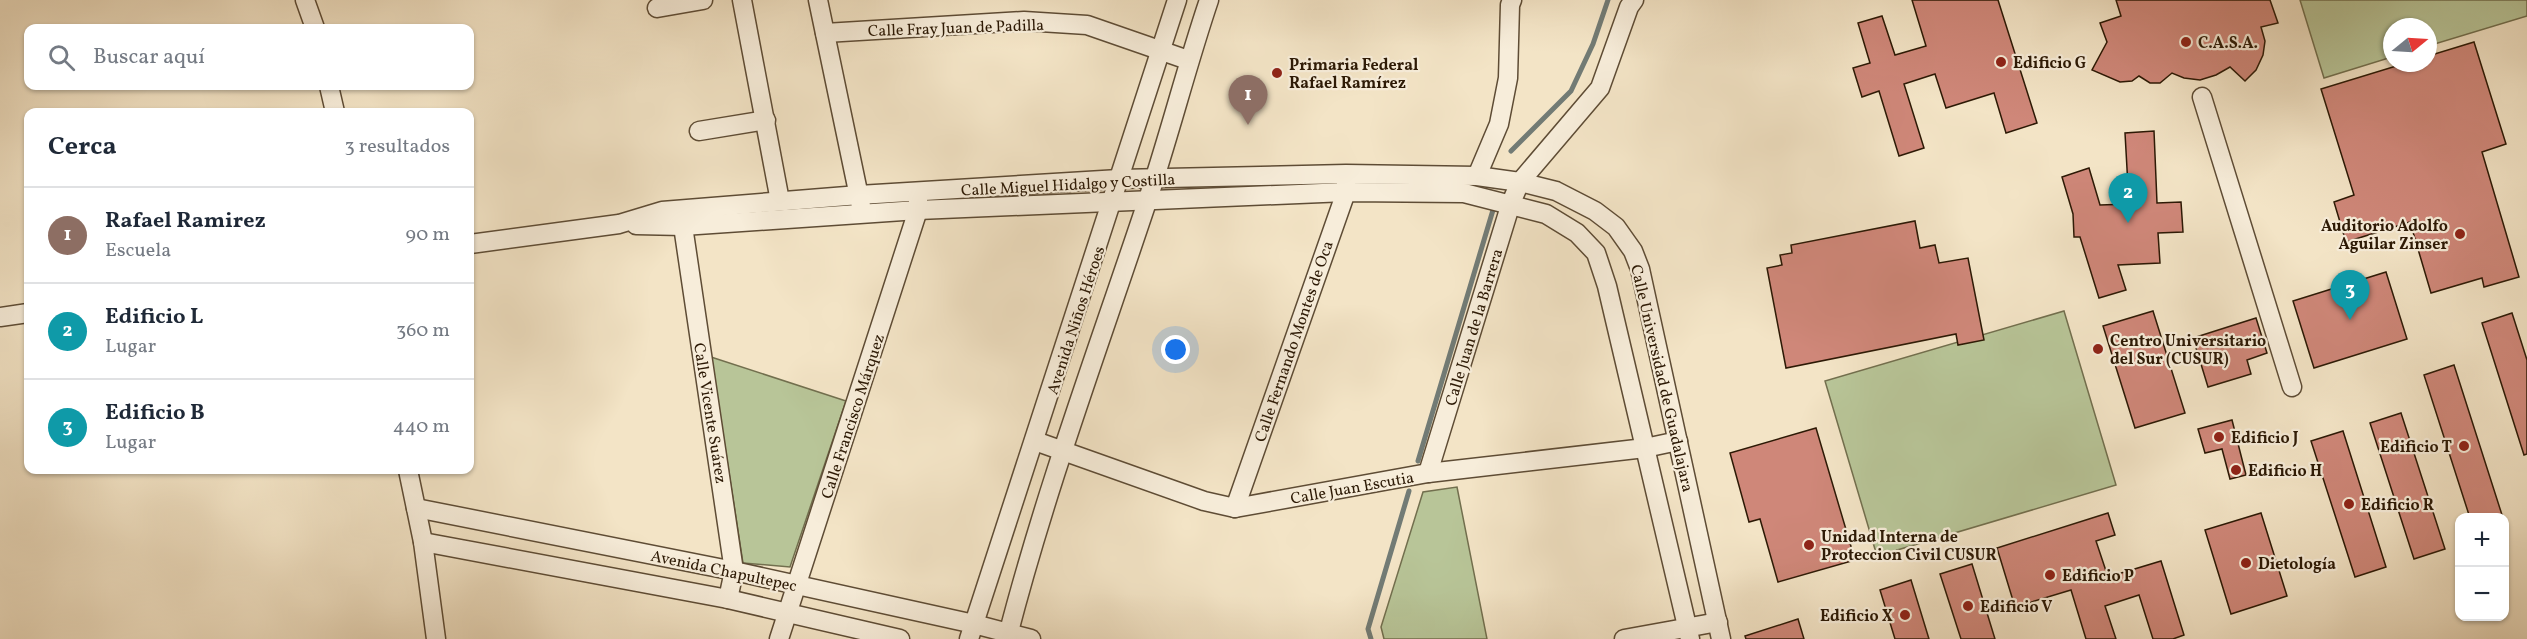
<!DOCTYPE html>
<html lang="es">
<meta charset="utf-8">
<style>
body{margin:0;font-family:Vollkorn,serif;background:#f2f2f3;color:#1f2937}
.controls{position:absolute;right:18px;bottom:18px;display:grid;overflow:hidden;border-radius:12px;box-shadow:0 2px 4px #0004}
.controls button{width:54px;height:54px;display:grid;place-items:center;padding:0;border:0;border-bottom:2px solid #e0e1e3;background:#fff;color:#1f2937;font:30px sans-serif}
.compass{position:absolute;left:2383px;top:18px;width:54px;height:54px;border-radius:50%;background:#fff;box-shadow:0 2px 4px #0004;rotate:72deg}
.you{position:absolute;left:1176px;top:350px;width:21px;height:21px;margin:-15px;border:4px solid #fff;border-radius:50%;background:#1a73e8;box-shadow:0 0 0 9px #1a73e833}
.badge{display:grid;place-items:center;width:39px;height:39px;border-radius:50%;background:#8f2418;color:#fff;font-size:20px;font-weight:700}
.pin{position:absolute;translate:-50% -50px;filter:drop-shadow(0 2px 3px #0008)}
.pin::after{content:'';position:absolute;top:32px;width:21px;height:18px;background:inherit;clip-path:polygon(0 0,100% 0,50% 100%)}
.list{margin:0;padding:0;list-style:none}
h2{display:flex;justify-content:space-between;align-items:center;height:78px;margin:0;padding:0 24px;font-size:26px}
h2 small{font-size:20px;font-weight:400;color:#747a83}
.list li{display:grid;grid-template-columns:39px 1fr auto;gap:18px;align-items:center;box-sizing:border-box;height:96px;padding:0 24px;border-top:2px solid #e0e1e3}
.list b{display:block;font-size:22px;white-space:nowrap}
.list p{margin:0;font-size:20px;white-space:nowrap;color:#747a83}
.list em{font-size:20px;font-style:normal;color:#747a83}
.icon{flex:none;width:33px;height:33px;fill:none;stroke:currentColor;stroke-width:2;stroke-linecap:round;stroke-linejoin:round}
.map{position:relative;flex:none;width:2527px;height:639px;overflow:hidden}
.search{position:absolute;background:#fff;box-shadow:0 2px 4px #0004;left:24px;top:24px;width:450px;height:66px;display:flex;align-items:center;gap:15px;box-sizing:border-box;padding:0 21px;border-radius:12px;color:#747a83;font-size:22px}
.panel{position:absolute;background:#fff;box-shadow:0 2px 4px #0004;left:24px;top:108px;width:450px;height:366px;border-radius:12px}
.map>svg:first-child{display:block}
.green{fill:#b8c598;stroke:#726f4e;stroke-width:1.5}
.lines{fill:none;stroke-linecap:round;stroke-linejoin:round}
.stream{stroke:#727b75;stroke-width:5}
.building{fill:#cf8779;stroke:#2c1905;stroke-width:1.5}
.minor-casing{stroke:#5e4c35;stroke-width:21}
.minor{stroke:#f7edda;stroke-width:18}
.poi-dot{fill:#8f2418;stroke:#f7edda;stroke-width:2}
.labels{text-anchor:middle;stroke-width:4.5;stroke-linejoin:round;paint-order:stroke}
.street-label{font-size:16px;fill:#2c1905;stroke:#f7edda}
.poi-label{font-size:16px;font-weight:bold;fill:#2c1905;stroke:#f7edda;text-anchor:start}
</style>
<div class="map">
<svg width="2527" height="639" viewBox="0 0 2527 639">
<rect width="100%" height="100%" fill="#f3e4c6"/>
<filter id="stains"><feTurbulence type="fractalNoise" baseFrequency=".00333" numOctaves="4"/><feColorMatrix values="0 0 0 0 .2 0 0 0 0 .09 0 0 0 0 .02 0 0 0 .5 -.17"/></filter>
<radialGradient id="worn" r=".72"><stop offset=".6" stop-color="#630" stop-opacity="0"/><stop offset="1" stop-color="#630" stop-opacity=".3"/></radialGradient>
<g class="green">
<polygon points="2300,0 2527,0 2527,16 2428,46 2428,27 2392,27 2392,57 2324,78"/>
<polygon points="2064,311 2116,485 1877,556 1825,381"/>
<polygon points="711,357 846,401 790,567 743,563"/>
<polygon points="1457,487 1487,639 1384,639 1381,627 1423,492"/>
</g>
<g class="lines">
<g class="stream">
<polyline points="1511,151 1571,91 1593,44 1608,0"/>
<polyline points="1418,461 1493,210"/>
<polyline points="1371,639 1368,629 1409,491"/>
</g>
</g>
<g class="building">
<polygon points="1912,0 1998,0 2037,123 2006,133 1994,93 1946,108 1935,74 1904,84 1924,148 1899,156 1879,91 1862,97 1853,68 1870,63 1858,23 1882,16 1895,55 1926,46"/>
<polygon points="2116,0 2270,0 2278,23 2261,27 2265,41 2263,55 2256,70 2245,81 2230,67 2216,75 2200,80 2184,78 2172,73 2160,83 2150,83 2139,76 2132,81 2120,82 2092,70 2107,42 2100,23 2121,16"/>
<polygon points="2474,42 2506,144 2482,152 2519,277 2484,287 2482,278 2431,293 2410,222 2346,242 2334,202 2354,195 2321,89 2406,63 2428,63 2428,56"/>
<polygon points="2154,131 2157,203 2181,202 2183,232 2158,233 2160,263 2118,265 2126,290 2099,298 2080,237 2074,237 2073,214 2062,177 2089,168 2100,205 2129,204 2125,133"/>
<polygon points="1915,221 1920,248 1935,245 1939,263 1968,258 1984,340 1958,345 1956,334 1786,368 1767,268 1782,265 1780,255 1792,253 1791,245"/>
<polygon points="2386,272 2407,339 2314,368 2293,301"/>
<polygon points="2153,311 2185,413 2135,428 2103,326"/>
<polygon points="2512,313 2527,360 2527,454 2524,455 2482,323"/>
<polygon points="2256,318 2267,353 2247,360 2251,374 2208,387 2193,338"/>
<polygon points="2454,365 2503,518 2470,518 2424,375"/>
<polygon points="2401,413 2445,549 2414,559 2370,423"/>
<polygon points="2232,420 2246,475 2230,479 2222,449 2205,453 2198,429"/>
<polygon points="1816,428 1855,560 1778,582 1760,519 1749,522 1730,453"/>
<polygon points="2343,431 2386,567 2355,577 2311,441"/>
<polygon points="2108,513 2115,535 2096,541 2108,577 2161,561 2184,635 2173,639 2153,639 2139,595 2105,606 2116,639 2086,639 2071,590 2015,607 1997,548"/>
<polygon points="2261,513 2287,596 2231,614 2205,530"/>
<polygon points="1972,564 1995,639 1961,639 1940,574"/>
<polygon points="1911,580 1929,639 1895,639 1880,590"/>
<polygon points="1798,619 1804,639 1746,639 1745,636"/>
</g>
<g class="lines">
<g class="minor-casing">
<g id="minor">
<polyline points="305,0 315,28"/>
<polyline points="742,0 780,201"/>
<polyline points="818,0 861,206"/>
<polyline points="657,8 703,0"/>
<polyline points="825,33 1024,21 1087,25 1188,60"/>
<polyline points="329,86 335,112"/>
<polyline points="2202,97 2292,387"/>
<polyline points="699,131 766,120"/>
<polyline points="1477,176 1499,124 1508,78 1510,5 1512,0"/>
<polyline points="674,220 683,226 734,571 728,599"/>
<polyline points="636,225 683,226 918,210 1346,192 1464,193 1546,214 1577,233 1596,253 1607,286 1690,639"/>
<polyline points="470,244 619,224 662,211 859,195 1119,179 1346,174 1477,176 1520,182 1556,191 1595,211 1616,227 1633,251 1640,269 1721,639"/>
<polyline points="0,317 28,313"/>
<polyline points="1035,441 1204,501 1235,508 1428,473 1645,448 1678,441"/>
<polyline points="408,470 423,542 436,639"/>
<polyline points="1428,473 1511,203 1520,182 1600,88 1629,7 1634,0"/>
<polyline points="416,508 734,571 974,624 1031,639"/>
<polyline points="1235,508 1346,192 1346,183"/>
<polyline points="423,542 728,599 900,639"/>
<polyline points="779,639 918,210 918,199"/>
<polyline points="969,639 1177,0"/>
<path d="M1007,639c38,-148 91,-290 139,-434 23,-68 40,-137 63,-205"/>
<polyline points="1624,639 1718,622"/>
</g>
</g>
<use href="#minor" class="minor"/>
</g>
<g class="poi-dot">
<circle cx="2186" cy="42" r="6"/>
<circle cx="2001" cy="62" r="6"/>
<circle cx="1277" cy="73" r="6"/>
<circle cx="2460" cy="234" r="6"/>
<circle cx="2098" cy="349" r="6"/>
<circle cx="2219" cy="437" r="6"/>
<circle cx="2464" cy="446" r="6"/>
<circle cx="2236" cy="470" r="6"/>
<circle cx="2349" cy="504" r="6"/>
<circle cx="1809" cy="545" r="6"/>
<circle cx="2246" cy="563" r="6"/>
<circle cx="2050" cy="575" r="6"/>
<circle cx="1968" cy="606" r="6"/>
<circle cx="1905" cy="615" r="6"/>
</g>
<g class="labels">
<g class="street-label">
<text transform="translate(956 27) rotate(-2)" y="6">Calle Fray Juan de Padilla</text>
<text transform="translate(1068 184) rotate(-3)" y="6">Calle Miguel Hidalgo y Costilla</text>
<text transform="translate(1075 320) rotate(-72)" y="6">Avenida Niños Héroes</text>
<text transform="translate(1473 327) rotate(-73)" y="6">Calle Juan de la Barrera</text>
<text transform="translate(1293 341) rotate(-71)" y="6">Calle Fernando Montes de Oca</text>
<text transform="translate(1663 378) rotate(77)" y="6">Calle Universidad de Guadalajara</text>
<text transform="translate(711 413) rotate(81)" y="6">Calle Vicente Suárez</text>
<text transform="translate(852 416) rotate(-72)" y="6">Calle Francisco Márquez</text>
<text transform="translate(1352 487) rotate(-10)" y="6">Calle Juan Escutia</text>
<text transform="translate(724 570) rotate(12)" y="6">Avenida Chapultepec</text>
</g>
<g class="poi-label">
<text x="2198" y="48">C.A.S.A.</text>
<text x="2013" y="68">Edificio G</text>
<text x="1289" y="70">Primaria Federal<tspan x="1289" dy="18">Rafael Ramírez</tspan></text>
<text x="2448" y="231" text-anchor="end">Auditorio Adolfo<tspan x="2448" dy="18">Aguilar Zinser</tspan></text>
<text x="2110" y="346">Centro Universitario<tspan x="2110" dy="18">del Sur (CUSUR)</tspan></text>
<text x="2231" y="443">Edificio J</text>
<text x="2452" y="452" text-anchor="end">Edificio T</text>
<text x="2248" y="476">Edificio H</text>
<text x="2361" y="510">Edificio R</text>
<text x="1821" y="542">Unidad Interna de<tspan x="1821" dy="18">Proteccion Civil CUSUR</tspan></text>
<text x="2258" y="569">Dietología</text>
<text x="2062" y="581">Edificio P</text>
<text x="1980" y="612">Edificio V</text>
<text x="1893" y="621" text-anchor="end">Edificio X</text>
</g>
</g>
<rect width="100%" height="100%" filter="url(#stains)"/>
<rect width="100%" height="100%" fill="url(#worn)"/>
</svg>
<div class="controls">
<button>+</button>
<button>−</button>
</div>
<svg class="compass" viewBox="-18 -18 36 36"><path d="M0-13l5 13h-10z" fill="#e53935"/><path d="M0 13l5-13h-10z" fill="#747a83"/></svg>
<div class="you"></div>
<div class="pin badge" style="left:1248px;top:125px;background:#8d6e63">1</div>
<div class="pin badge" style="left:2128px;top:223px;background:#0f9aa8">2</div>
<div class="pin badge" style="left:2350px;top:320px;background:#0f9aa8">3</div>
<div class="search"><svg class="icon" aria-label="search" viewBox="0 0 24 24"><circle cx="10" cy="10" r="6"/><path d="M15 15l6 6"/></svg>Buscar aquí</div>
<section class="panel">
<h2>Cerca<small>3 resultados</small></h2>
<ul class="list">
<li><span class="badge" style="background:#8d6e63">1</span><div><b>Rafael Ramirez</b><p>Escuela</p></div><em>90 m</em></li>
<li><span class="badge" style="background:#0f9aa8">2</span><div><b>Edificio L</b><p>Lugar</p></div><em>360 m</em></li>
<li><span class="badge" style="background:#0f9aa8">3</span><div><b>Edificio B</b><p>Lugar</p></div><em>440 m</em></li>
</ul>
</section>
</div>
